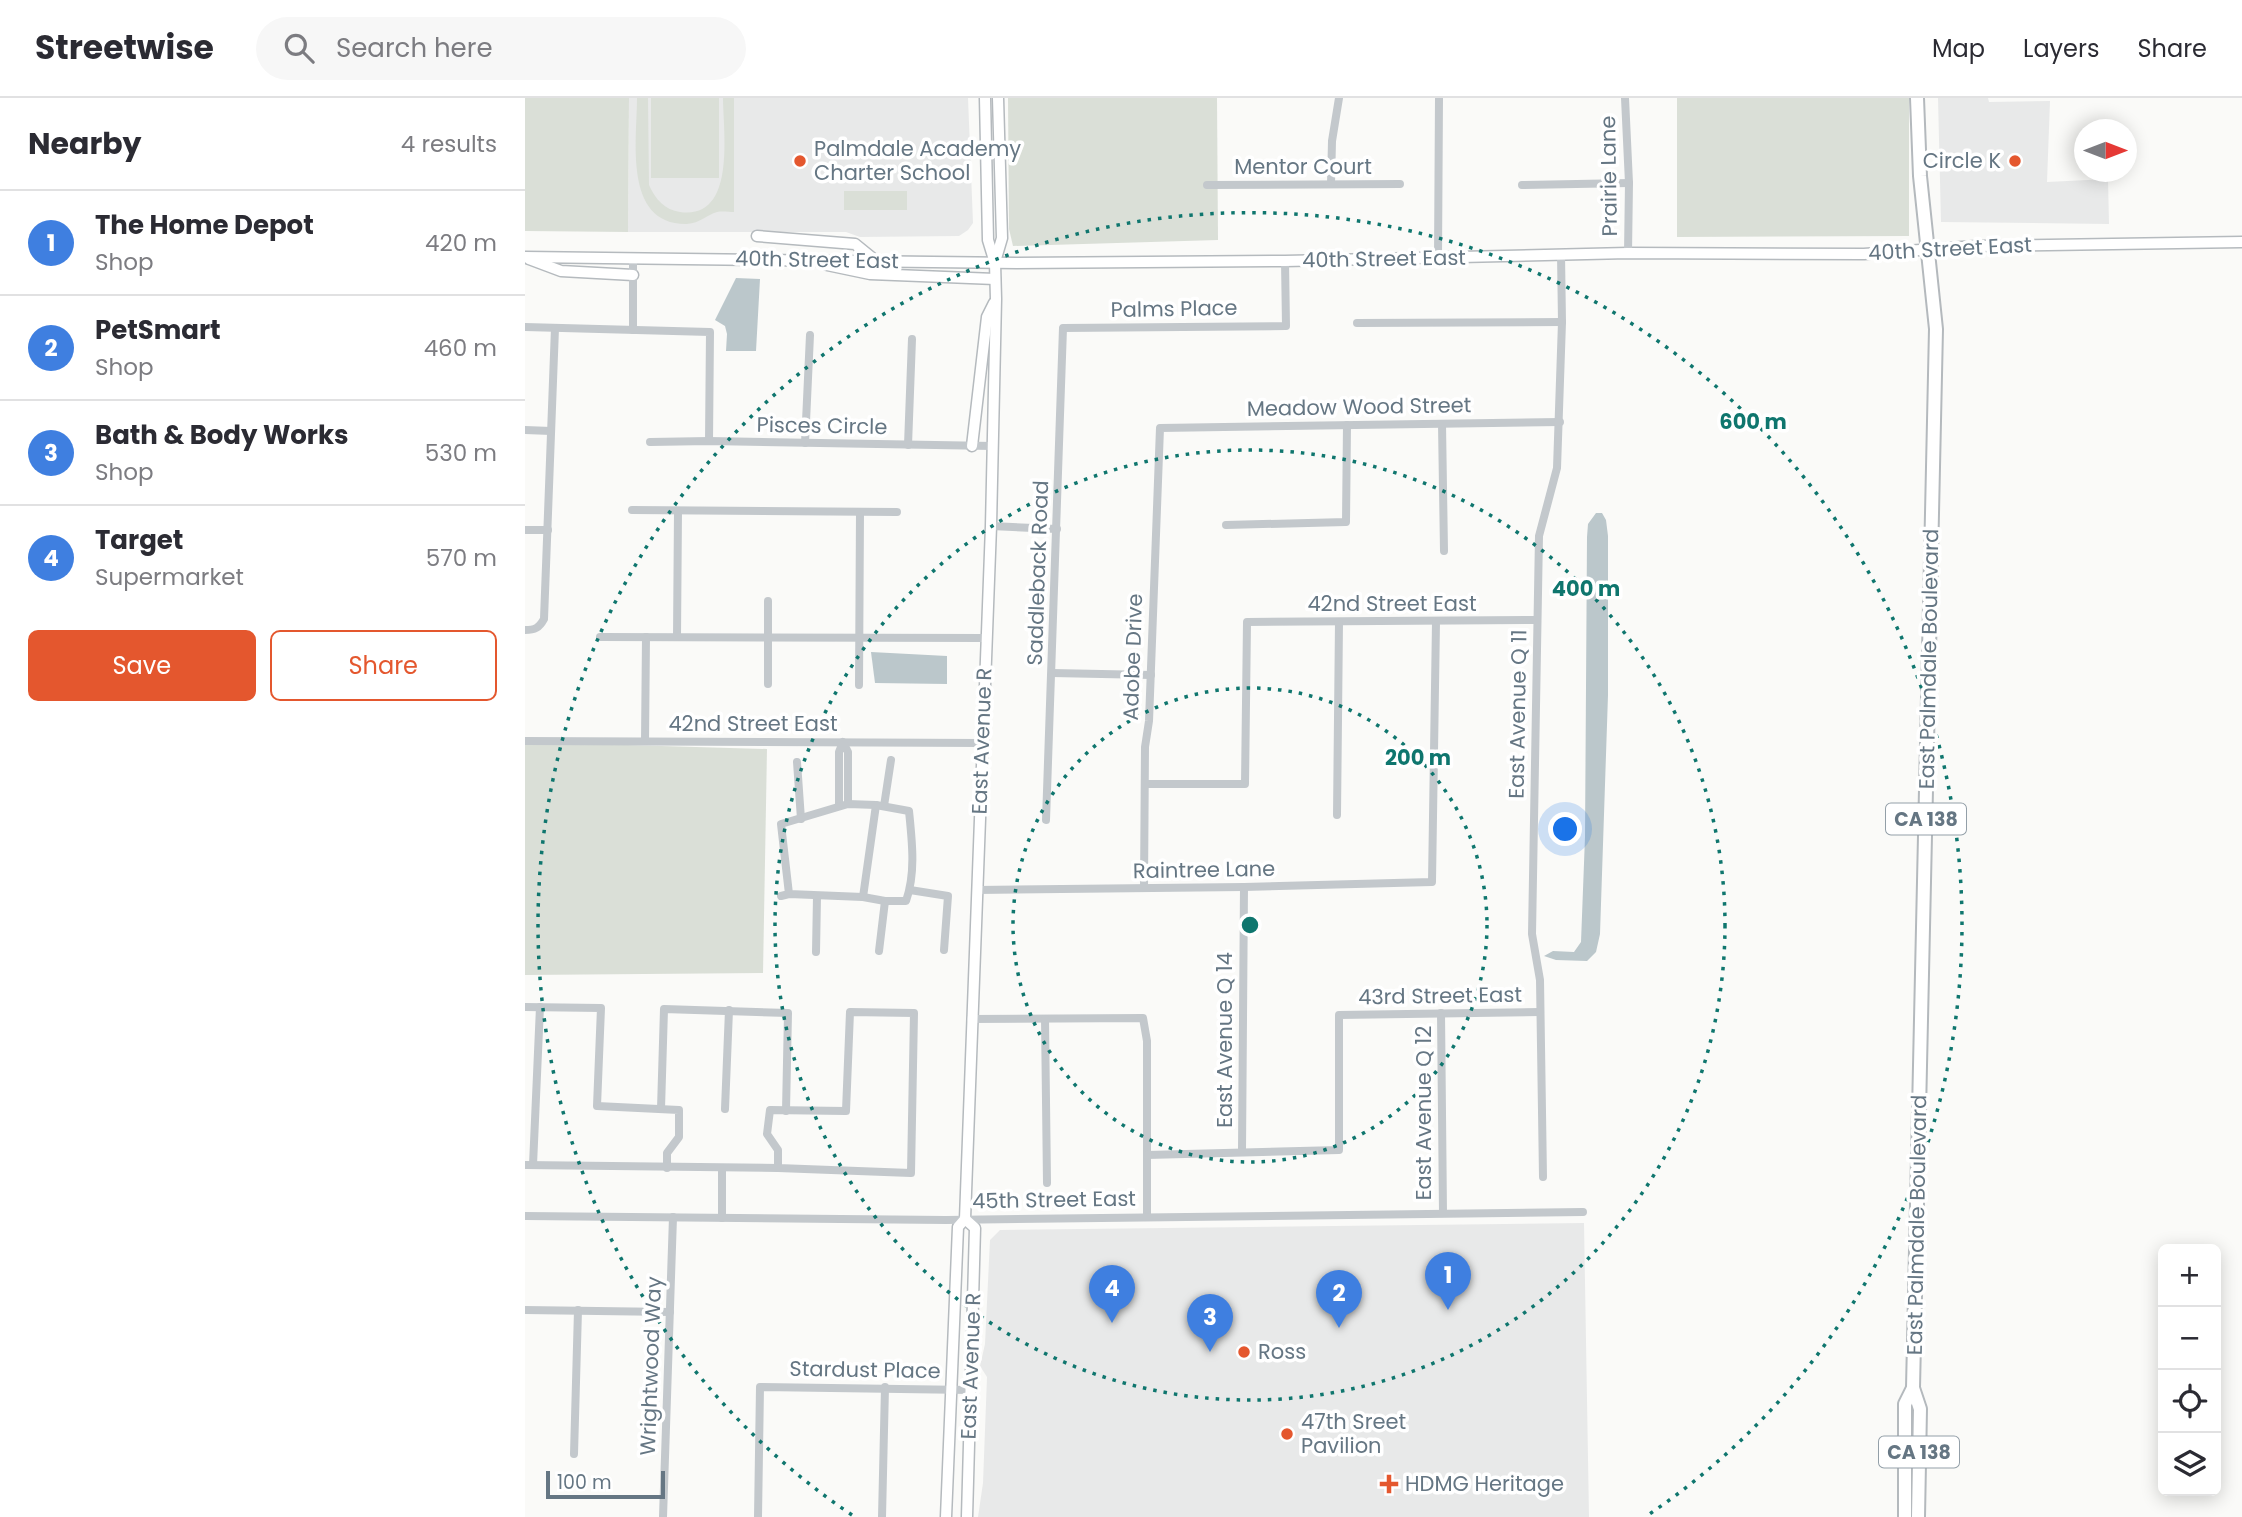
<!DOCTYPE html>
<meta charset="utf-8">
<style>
body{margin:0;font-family:Poppins,sans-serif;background:#f7f7f7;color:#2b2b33}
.controls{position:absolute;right:21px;bottom:21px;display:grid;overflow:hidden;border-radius:10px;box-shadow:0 4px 18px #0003}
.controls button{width:63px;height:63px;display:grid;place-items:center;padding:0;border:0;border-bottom:2px solid #e1e1e2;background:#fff;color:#2b2b33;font:35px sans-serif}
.compass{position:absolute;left:1549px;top:21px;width:63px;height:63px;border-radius:50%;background:#fff;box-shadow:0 4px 18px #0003;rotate:90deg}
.scale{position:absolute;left:21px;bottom:18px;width:119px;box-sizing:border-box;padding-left:7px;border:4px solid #657683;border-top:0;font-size:19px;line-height:24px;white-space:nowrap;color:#657683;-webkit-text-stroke:5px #fff;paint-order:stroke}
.you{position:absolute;left:1041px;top:732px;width:24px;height:24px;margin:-18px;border:5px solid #fff;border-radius:50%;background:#1a73e8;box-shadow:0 0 0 10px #1a73e833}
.badge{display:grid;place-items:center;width:46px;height:46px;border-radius:50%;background:#e4572e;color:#fff;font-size:23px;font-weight:700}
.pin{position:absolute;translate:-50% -58px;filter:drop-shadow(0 2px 4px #0008)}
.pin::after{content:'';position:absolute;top:37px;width:24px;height:21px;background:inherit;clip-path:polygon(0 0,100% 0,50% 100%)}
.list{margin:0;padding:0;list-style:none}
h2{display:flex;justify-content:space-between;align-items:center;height:91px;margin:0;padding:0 28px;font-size:30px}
h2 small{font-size:23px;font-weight:400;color:#7c7c81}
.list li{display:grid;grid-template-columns:46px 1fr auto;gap:21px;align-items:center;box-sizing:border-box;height:105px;padding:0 28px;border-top:2px solid #e1e1e2}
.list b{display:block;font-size:26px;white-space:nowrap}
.list p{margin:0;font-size:23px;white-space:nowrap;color:#7c7c81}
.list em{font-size:23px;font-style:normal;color:#7c7c81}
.actions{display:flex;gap:14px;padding:21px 28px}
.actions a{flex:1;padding:16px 0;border:2px solid #e4572e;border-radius:10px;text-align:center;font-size:24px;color:#e4572e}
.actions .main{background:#e4572e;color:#fff}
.icon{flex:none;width:38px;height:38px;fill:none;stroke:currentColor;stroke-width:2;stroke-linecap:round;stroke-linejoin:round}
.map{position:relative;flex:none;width:1717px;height:1419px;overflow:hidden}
header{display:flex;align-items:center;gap:42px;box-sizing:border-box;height:98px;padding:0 35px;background:#fff;border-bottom:2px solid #e1e1e2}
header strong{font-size:33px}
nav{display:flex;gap:38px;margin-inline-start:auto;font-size:24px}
.search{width:490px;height:63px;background:#f7f7f7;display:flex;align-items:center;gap:18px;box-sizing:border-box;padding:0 24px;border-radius:38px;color:#7c7c81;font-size:26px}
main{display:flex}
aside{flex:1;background:#fff}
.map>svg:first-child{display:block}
.built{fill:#e8e9e9}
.green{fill:#dadfd7}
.water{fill:#bbc7cb}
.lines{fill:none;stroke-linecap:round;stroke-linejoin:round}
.major-casing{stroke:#b5babe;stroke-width:13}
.highway-casing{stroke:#b4b9bd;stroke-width:16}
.minor{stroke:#c3c8cc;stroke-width:8}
.major{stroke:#fff;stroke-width:10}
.highway{stroke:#fff;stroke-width:12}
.ring{fill:none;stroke:#0f766e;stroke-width:3.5;stroke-dasharray:3.5 7}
.poi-dot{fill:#e4572e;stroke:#fff;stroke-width:2.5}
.labels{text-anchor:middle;stroke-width:7;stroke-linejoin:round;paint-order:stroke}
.shield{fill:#fff;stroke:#939fa8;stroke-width:2}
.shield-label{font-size:19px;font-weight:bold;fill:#657683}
.poi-label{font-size:21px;fill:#657683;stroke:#fff;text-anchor:start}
.street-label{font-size:21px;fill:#657683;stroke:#fff}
.centre{fill:#0f766e;stroke:#fff;stroke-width:3.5}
.ring-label{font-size:21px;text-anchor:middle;font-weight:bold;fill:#0f766e;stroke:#fff;stroke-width:7;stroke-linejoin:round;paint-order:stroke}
</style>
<header>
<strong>Streetwise</strong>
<div class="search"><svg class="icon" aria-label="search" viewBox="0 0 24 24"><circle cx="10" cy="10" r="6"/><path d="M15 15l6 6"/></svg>Search here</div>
<nav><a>Map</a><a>Layers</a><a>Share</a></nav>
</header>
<main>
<aside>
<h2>Nearby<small>4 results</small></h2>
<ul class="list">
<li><span class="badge" style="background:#3f7fe0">1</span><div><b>The Home Depot</b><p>Shop</p></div><em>420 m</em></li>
<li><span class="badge" style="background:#3f7fe0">2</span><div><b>PetSmart</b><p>Shop</p></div><em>460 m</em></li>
<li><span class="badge" style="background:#3f7fe0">3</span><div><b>Bath &amp; Body Works</b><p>Shop</p></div><em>530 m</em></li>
<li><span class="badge" style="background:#3f7fe0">4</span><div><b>Target</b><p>Supermarket</p></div><em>570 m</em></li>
</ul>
<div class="actions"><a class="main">Save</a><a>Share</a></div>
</aside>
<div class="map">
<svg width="1717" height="1419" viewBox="0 0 1717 1419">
<rect width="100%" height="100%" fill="#fafaf8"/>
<g class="built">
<polygon points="104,0 443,0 448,125 443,132 434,138 335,139 321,134 103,134"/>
<polygon points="1413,0 1463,0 1464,4 1525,3 1522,84 1583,81 1584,126 1416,124"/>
<polygon points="1059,1125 1064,1419 453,1419 458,1385 462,1279 455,1268 460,1246 465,1142 475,1132"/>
</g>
<g class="green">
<polygon points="0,0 104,0 103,134 0,133"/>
<path d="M112,0h11l1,87c6,14 16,25 31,27 57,8 43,-80 43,-114h11v114c-5,0 -12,-1 -17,0 -10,3 -17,11 -30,12 -64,1 -50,-84 -50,-126z"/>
<rect x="126" y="0" width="68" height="80"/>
<polygon points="483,0 692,0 693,142 488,148 484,131"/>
<polygon points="1152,0 1384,0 1384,138 1152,139"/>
<rect x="319" y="93" width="63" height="19"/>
<polygon points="0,644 242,651 238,875 0,877"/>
</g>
<g class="water">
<polygon points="211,180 235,181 231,253 201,253 202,236 200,228 190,222"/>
<polygon points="1071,415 1077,415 1081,422 1083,438 1083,597 1075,836 1071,854 1062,863 1031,862 1019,858 1028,853 1049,854 1056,844 1060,739 1062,439 1063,426"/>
<polygon points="346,554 422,558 422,586 350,585"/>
</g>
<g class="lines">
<g class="major-casing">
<g id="major">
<polyline points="232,138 330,146 351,163"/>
<polyline points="0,159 492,165 760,163 1103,155 1339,156 1451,148 1717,144"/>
<polyline points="4,161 36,173 108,177"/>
<polyline points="470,164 477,140 473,0"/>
<polyline points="302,167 345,176 470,181"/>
<polyline points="447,348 462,219 469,205"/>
<polyline points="440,1121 450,1130 442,1419"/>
<polyline points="421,1419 433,1129 440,1121 466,428 471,201 470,165 463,142 460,0"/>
</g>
</g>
<g class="highway-casing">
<g id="highway">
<polyline points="1392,0 1395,78 1411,231 1388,1290 1395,1311 1393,1419"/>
<polyline points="1380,1419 1380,1306 1388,1290"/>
</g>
</g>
<g class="minor">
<polyline points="1100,0 1104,85 1103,155"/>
<polyline points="806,86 807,43 814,0"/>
<polyline points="682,87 875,86"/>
<polyline points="997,87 1104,85"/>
<polyline points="108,160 108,232"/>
<polyline points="913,161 914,0"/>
<polyline points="832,225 1037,224"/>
<polyline points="0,229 185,234 184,343"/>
<polyline points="917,326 919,453"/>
<polyline points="0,332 26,333"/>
<polyline points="125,344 184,343 468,348"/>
<polyline points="280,345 285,237"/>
<polyline points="383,347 387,241"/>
<polyline points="107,412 372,414"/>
<polyline points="701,427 821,424 822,327"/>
<polyline points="466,428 532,431"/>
<polyline points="0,432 23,432"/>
<path d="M0,532c10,0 14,-2 19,-11l11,-291"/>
<polyline points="75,539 461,540"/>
<polyline points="152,539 153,413"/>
<polyline points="527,575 626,577"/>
<polyline points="243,586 243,503"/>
<polyline points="334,587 335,414"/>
<polyline points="0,643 456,645"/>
<polyline points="120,643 121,539"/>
<polyline points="272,664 276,721"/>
<polyline points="620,686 720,686 722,524 1012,522"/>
<polyline points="314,707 314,654 318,644 323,654 323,706"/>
<polyline points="359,708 366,662"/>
<polyline points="812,717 814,524"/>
<polyline points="521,722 538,230 761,228 760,163"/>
<polyline points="619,790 620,649 624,623 635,330 1035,324"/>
<polyline points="385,792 423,798 419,852"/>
<polyline points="452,792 719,789 907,784 911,524"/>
<path d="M256,798l8,-2 74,3 22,4h21c10,-28 6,-60 3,-90l-33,-6 -28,-1 -67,20 8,70"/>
<polyline points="338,799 351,707"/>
<polyline points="354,853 360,803"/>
<polyline points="291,854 292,798"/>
<polyline points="0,909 76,910 72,1008 154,1012 154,1039 142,1055 142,1070"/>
<polyline points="916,915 918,1115"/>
<polyline points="446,921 618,920 622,943 622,1119"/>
<polyline points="520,921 522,1085"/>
<polyline points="136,1011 139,911 263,915 261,1013"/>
<polyline points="200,1011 204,912"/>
<polyline points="717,1053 719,789"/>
<polyline points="622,1057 814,1052 814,917 1015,914"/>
<polyline points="0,1067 253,1070 386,1075 389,915 325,914 321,1013 245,1012 242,1036 253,1052 253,1070"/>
<polyline points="8,1067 15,909"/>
<polyline points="1018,1079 1015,882 1007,836 1014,438 1032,370 1037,224 1036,156"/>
<polyline points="0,1118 421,1122 1058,1114"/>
<polyline points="197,1120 197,1070"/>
<polyline points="0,1212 145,1214"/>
<polyline points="49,1356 53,1212"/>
<polyline points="138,1419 148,1119"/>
<polyline points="233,1419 235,1289 444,1292"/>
<polyline points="357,1419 360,1289"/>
</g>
<use href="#major" class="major"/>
<use href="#highway" class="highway"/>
</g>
<g class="ring">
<circle cx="725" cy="827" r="237"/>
<circle cx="725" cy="827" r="475"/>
<path d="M327 1417A712 712 0 1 1 1123 1417"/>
</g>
<g class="poi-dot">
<circle cx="275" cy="63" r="7"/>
<circle cx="1490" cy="63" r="7"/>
<circle cx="719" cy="1254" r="7"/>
<circle cx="762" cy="1336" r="7"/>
<path d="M860.5 1375.5h7v7h7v7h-7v7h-7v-7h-7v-7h7z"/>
</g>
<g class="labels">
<g class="shield">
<rect x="1361" y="705.5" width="80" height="31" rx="5"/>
<rect x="1354" y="1338.5" width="80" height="31" rx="5"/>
</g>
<g class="shield-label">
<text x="1401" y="728">CA 138</text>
<text x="1394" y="1361">CA 138</text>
</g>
<g class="poi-label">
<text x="289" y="58">Palmdale Academy<tspan x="289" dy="24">Charter School</tspan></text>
<text x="1476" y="70" text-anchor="end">Circle K</text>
<text x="733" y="1261">Ross</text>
<text x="776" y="1331">47th Sreet<tspan x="776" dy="24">Pavilion</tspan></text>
<text x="880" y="1393">HDMG Heritage</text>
</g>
<g class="street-label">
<text x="778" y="76">Mentor Court</text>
<text transform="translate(1084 78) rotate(-91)" y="7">Prairie Lane</text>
<text transform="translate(1425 151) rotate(-3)" y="7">40th Street East</text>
<text transform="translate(859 161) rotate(-1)" y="7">40th Street East</text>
<text transform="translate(292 162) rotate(1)" y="7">40th Street East</text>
<text transform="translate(649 211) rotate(-1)" y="7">Palms Place</text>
<text transform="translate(834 309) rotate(-1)" y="7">Meadow Wood Street</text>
<text transform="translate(297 328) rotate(1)" y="7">Pisces Circle</text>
<text transform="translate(513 475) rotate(-88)" y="7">Saddleback Road</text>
<text x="867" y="513">42nd Street East</text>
<text transform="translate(608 559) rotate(-88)" y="7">Adobe Drive</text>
<text transform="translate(1404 561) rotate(-89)" y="7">East Palmdale Boulevard</text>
<text transform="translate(993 616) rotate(-89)" y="7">East Avenue Q 11</text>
<text x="228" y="633">42nd Street East</text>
<text transform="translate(457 643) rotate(-88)" y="7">East Avenue R</text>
<text transform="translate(679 772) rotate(-1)" y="7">Raintree Lane</text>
<text transform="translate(915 898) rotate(-1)" y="7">43rd Street East</text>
<text transform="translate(700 942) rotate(-90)" y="7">East Avenue Q 14</text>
<text transform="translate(899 1015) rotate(-90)" y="7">East Avenue Q 12</text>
<text transform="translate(529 1102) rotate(-1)" y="7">45th Street East</text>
<text transform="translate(1392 1127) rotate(-89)" y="7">East Palmdale Boulevard</text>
<text transform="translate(126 1268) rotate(-88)" y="7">Wrightwood Way</text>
<text transform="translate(446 1268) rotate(-88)" y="7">East Avenue R</text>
<text transform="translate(340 1272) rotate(1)" y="7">Stardust Place</text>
</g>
</g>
<circle cx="725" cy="827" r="10" class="centre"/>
<g class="ring-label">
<text x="1228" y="331">600 m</text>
<text x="1061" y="498">400 m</text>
<text x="893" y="667">200 m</text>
</g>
</svg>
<div class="controls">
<button>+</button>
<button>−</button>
<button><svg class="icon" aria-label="locate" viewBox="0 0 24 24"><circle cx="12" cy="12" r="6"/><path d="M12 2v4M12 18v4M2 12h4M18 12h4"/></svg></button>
<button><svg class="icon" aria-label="layers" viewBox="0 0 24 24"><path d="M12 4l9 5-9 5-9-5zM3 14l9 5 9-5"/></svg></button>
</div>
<svg class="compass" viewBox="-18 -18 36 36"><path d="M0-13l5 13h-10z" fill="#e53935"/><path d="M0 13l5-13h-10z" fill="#7c7c81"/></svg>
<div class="scale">100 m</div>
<div class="you"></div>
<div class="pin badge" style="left:923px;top:1212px;background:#3f7fe0">1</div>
<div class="pin badge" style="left:814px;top:1230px;background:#3f7fe0">2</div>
<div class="pin badge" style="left:685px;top:1254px;background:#3f7fe0">3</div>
<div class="pin badge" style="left:587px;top:1225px;background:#3f7fe0">4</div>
</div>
</main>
